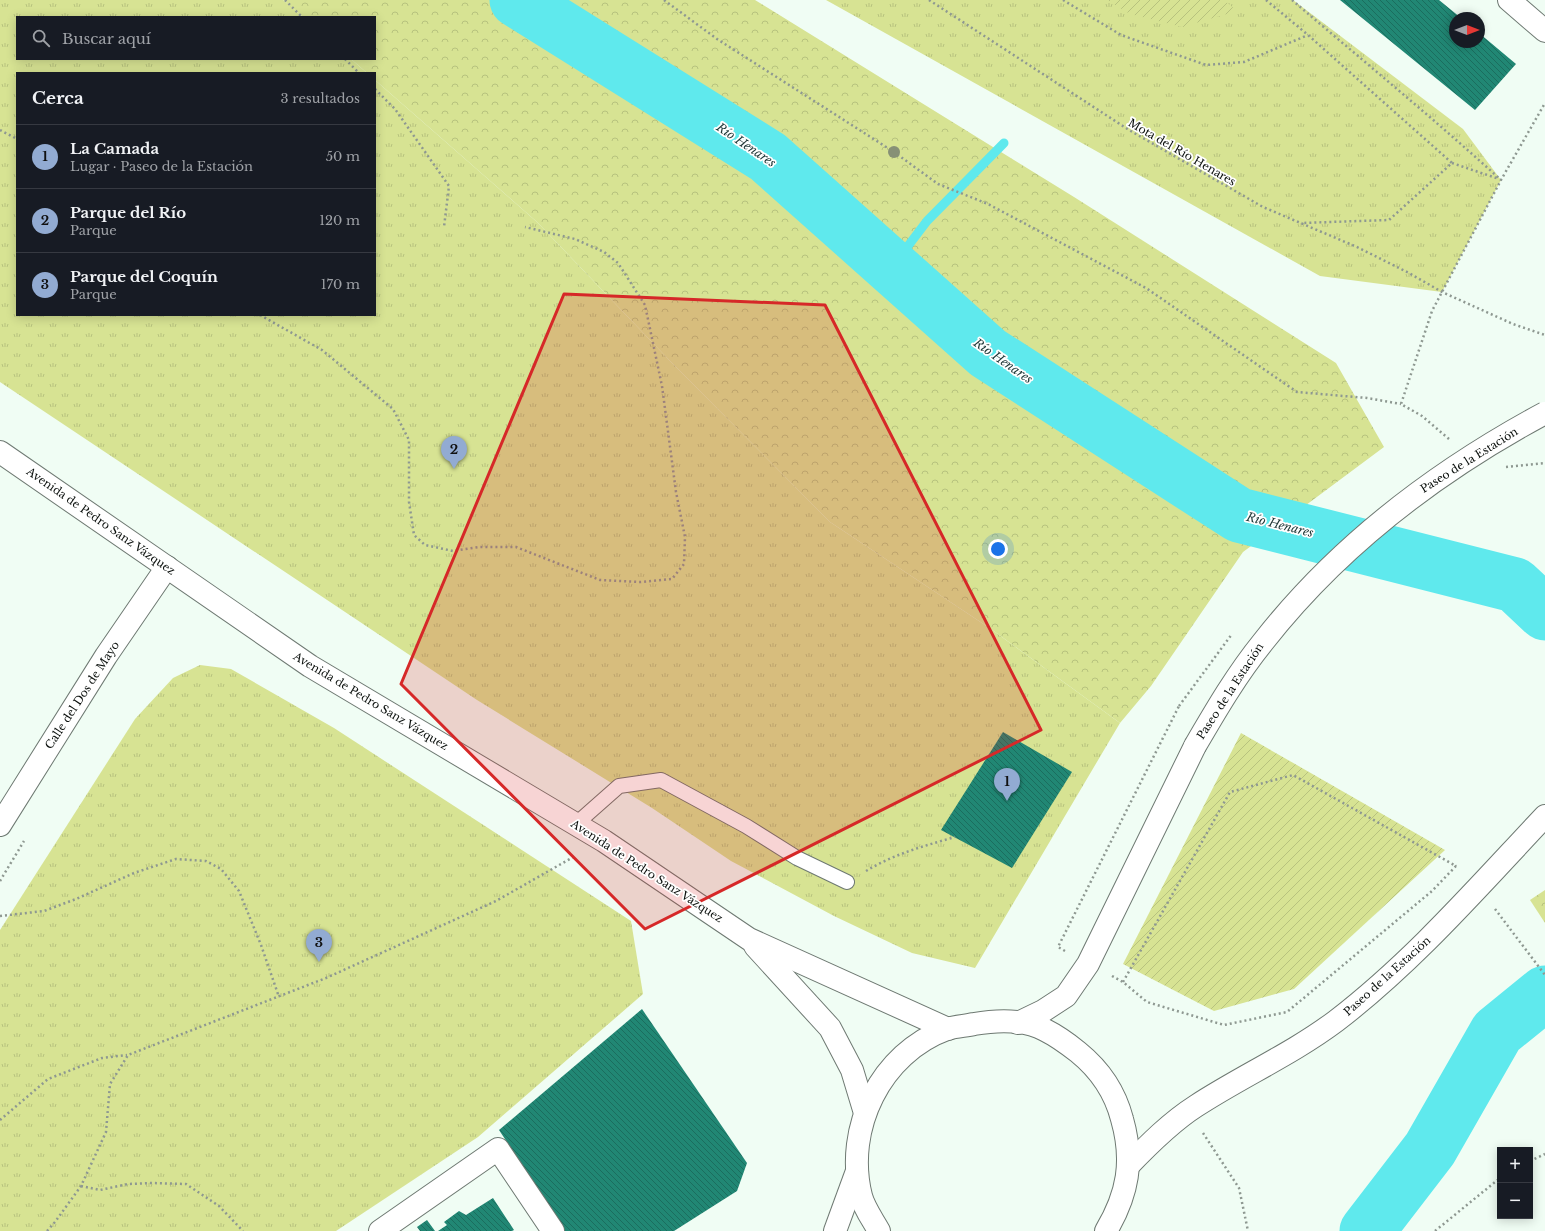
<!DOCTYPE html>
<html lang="es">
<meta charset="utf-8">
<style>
body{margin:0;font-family:"Libre Baskerville",serif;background:#242831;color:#f1f3f6}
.controls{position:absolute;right:12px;bottom:12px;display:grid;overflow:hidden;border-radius:0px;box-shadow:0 2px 10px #0003}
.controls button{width:36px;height:36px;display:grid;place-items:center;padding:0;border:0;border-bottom:1px solid #363941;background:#171b24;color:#f1f3f6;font:20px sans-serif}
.compass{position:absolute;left:1449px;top:12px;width:36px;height:36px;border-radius:50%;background:#171b24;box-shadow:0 2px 10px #0003;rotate:90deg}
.you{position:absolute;left:998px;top:549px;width:14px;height:14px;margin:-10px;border:3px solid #fff;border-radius:50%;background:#1a73e8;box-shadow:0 0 0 6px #1a73e833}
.badge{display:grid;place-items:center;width:26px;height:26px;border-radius:50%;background:#92abd2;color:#111;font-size:13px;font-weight:700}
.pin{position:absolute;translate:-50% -33px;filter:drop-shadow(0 1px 2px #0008)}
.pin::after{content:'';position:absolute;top:21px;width:14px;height:12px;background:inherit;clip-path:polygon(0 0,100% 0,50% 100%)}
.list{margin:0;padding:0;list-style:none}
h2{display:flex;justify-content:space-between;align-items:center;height:52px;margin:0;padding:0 16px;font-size:17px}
h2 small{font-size:13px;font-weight:400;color:#9ea1a6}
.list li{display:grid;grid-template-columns:26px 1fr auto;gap:12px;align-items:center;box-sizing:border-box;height:64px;padding:0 16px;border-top:1px solid #363941}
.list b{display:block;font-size:15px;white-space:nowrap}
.list p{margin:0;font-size:13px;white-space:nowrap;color:#9ea1a6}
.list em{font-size:13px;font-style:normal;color:#9ea1a6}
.icon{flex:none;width:22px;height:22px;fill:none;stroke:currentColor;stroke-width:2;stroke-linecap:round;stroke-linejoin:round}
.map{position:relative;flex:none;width:1545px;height:1231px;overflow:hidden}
.search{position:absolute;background:#171b24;box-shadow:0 2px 10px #0003;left:16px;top:16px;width:360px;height:44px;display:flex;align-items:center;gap:10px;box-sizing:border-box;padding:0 14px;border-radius:0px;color:#9ea1a6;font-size:15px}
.panel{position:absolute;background:#171b24;box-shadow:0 2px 10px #0003;left:16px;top:72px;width:360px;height:244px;border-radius:0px}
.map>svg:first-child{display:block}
.forest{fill:url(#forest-crowns)}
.park{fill:url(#park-tufts)}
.garden{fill:url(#garden-furrows)}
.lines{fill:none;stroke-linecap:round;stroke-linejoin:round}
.stream{stroke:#5fe9ed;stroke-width:9}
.river{stroke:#5fe9ed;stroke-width:55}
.building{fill:url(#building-back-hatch)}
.lane-casing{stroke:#6e7972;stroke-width:16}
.street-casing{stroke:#6e7972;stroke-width:24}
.secondary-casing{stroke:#6e7972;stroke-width:24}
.path{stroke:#8e9891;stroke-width:2.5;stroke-dasharray:2 3;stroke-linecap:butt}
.lane{stroke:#fff;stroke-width:14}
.street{stroke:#fff;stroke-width:22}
.secondary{stroke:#fff;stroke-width:22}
.secondary-bridge-casing{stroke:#6e7972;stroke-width:24;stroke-linecap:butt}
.path-bridge{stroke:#8e9891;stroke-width:2.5;stroke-dasharray:2 3;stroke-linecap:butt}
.secondary-bridge{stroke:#fff;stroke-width:22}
.tree{fill:#879076}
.marked{fill:#d62828;fill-opacity:0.2;stroke:#d62828;stroke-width:3;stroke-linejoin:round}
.labels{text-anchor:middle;stroke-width:3.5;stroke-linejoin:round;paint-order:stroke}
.street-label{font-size:11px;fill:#0b100d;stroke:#fff}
.water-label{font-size:12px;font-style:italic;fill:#1e3636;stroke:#fff}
</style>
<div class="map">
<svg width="1545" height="1231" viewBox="0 0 1545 1231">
<defs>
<pattern id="forest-crowns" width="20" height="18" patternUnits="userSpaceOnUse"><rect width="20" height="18" fill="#d7e393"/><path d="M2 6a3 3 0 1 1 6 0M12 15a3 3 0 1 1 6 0" fill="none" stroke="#b7c27e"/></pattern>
<pattern id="park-tufts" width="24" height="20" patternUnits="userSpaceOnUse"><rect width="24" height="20" fill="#d7e393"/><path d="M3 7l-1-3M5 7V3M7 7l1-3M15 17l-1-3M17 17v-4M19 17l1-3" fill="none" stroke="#b7c27e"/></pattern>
<pattern id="garden-furrows" width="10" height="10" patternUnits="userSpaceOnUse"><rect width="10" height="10" fill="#d7e393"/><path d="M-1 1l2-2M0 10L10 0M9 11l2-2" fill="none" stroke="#b7c27e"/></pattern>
<pattern id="building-back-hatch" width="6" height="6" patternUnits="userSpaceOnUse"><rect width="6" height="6" fill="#218774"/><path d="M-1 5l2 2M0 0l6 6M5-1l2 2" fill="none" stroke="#1b6d5e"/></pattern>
</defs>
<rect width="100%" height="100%" fill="#f0fdf4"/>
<g class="forest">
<polygon points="283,0 755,0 1074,197 1336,363 1384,447 1243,552 1151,686 1120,723 991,629 830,522 673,364 537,222 375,80 375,73 367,73 351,59 375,59 375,17 303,17"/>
<polygon points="1545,890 1545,923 1530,900"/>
</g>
<g class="park">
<polygon points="0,0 283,0 303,17 17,17 17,59 351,59 367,73 17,73 17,315 375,315 375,80 537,222 673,364 830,522 991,629 1120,723 975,968 912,953 834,916 731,861 652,808 477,700 0,382"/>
<polygon points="826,0 1293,0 1463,129 1501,180 1442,292 1320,276"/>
<polygon points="200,665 231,669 334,728 631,921 643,994 478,1137 336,1231 0,1231 0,930 135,719 173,678"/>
</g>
<g class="garden">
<polygon points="1107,0 1224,0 1237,11 1182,27 1130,14"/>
<polygon points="1241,733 1445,850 1294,989 1214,1011 1123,964"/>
</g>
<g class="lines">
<polyline class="stream" points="892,267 927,221 1004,143"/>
<g class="river">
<polyline points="517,0 768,157 988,353 1239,515 1515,585 1545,613"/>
<polyline points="1367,1231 1430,1149 1497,1032 1545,993"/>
</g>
</g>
<g class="building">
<polygon points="1340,0 1439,0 1461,18 1455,18 1455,42 1479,42 1479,33 1516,64 1475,110"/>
<polygon points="1003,732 1072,772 1012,868 941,830"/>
<polygon points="642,1009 747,1163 737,1191 674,1231 565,1231 499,1130"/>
<polygon points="493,1198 514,1230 512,1231 438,1231 447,1225 444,1222 459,1211 466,1215"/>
<polygon points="427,1220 435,1231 420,1231 417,1227"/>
</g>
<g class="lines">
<g class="lane-casing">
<polyline id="lane" points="576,824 619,786 661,780 746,826 797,858 847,882"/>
</g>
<g class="street-casing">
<g id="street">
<polyline points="1509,0 1545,31"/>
<polyline points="0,825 106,656 167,567"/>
<polyline points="380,1231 498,1149 553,1231"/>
<polyline points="835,1231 857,1171"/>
</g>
</g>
<g class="secondary-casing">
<g id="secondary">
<polyline points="0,452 310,666 604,841 749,939 948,1029"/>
<polyline points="755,946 830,1028 852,1070 865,1113"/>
<polyline points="1018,1023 1043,1011 1066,996 1088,964 1195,746"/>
<path d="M1128,1166c21,-22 43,-44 68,-60 46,-30 96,-52 140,-85 78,-60 142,-134 209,-205"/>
<path d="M879,1231c-6,-11 -15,-23 -18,-35 -17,-68 20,-143 86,-167 9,-3 19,-3 27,-5 23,-4 50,-5 71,6 12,6 23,14 33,22 21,17 37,40 44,67 12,42 6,75 -16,112"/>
</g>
</g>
<g class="path">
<polyline points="285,0 302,17"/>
<polyline points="664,0 717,39 894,152 938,184 988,204 1146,288 1297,392 1367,398 1401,404"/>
<polyline points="929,0 1129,130 1263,207 1357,247 1409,273 1442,292 1513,324 1545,335"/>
<polyline points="1063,0 1121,35 1206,65 1244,62 1308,35"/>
<polyline points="1266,0 1308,35 1452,163 1389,220 1301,223"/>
<path d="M1292,0c70,60 141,118 209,180"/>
<polyline points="345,59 359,73"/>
<polyline points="375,89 395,109 449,186 444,227"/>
<polyline points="0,130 17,139"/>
<polyline points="1452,163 1499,179"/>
<polyline points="260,315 322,350 393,409 409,440 409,502 414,535 425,545 453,551 479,547 516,547 600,580 641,582 672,579 684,564 685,537 676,492 662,386 645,305 618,263 604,252 575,239 525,227"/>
<polyline points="1449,439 1422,416 1401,404 1432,311 1501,180 1545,103"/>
<polyline points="1506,467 1545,463"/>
<path d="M866,871c28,-17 58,-25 89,-34"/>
<polyline points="0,881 24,841"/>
<polyline points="1495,909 1545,975"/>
<polyline points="0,916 44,911 76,899 134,873 176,859 206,861 221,869 239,891 261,945 279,997"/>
<polyline points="1065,951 1058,947 1179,706"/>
<polyline points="1112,976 1123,982 1147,1002 1224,1025 1287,1012 1432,891 1456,866 1458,868"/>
<polyline points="1123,982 1230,792 1293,775 1456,866"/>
<polyline points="0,1120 48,1079 102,1058 127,1055"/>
<polyline points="1203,1133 1239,1188 1248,1231"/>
<polyline points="1530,1161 1545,1154"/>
<polyline points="81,1186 100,1190 128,1184 152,1183 186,1184 219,1206 243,1231"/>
<polyline points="47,1231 55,1222 81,1186 106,1132 110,1084 128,1055 326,978 496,901 575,856"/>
<polyline points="1435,1231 1500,1178"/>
</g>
<use href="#lane" class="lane"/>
<use href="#street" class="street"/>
<use href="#secondary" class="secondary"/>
<g class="secondary-bridge-casing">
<path id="secondary-bridge" d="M1195,746c21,-36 42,-72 68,-104 76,-97 174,-171 282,-229"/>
</g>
<polyline class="path-bridge" points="1179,706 1232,634"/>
<use href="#secondary-bridge" class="secondary-bridge"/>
</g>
<circle class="tree" cx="894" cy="152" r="6"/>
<path class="marked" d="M564,294l261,11 216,425 -396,199 -244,-245z"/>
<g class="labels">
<g class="street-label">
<text transform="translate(1182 152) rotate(30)" y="4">Mota del Río Henares</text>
<text transform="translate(1469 460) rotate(-32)" y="4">Paseo de la Estación</text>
<text transform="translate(101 521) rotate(35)" y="4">Avenida de Pedro Sanz Vázquez</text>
<text transform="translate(1230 691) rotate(-57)" y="4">Paseo de la Estación</text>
<text transform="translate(82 695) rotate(-57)" y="4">Calle del Dos de Mayo</text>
<text transform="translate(371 701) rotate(31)" y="4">Avenida de Pedro Sanz Vázquez</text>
<text transform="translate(647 871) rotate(33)" y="4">Avenida de Pedro Sanz Vázquez</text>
<text transform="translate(1387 976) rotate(-42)" y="4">Paseo de la Estación</text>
</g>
<g class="water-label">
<text transform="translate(746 145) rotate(34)" y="4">Río Henares</text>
<text transform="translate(1003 361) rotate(35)" y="4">Río Henares</text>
<text transform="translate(1280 525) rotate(14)" y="4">Río Henares</text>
</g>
</g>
</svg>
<div class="controls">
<button>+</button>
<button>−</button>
</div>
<svg class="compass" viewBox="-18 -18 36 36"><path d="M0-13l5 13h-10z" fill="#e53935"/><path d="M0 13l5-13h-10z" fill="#9ea1a6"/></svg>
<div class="you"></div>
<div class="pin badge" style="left:1007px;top:801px">1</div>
<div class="pin badge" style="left:454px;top:469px">2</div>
<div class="pin badge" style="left:319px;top:962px">3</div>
<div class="search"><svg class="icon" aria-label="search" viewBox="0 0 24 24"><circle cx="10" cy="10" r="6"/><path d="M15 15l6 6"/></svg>Buscar aquí</div>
<section class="panel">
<h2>Cerca<small>3 resultados</small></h2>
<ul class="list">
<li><span class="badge">1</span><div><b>La Camada</b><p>Lugar · Paseo de la Estación</p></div><em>50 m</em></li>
<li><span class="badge">2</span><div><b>Parque del Río</b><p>Parque</p></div><em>120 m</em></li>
<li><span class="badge">3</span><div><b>Parque del Coquín</b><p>Parque</p></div><em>170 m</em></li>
</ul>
</section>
</div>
